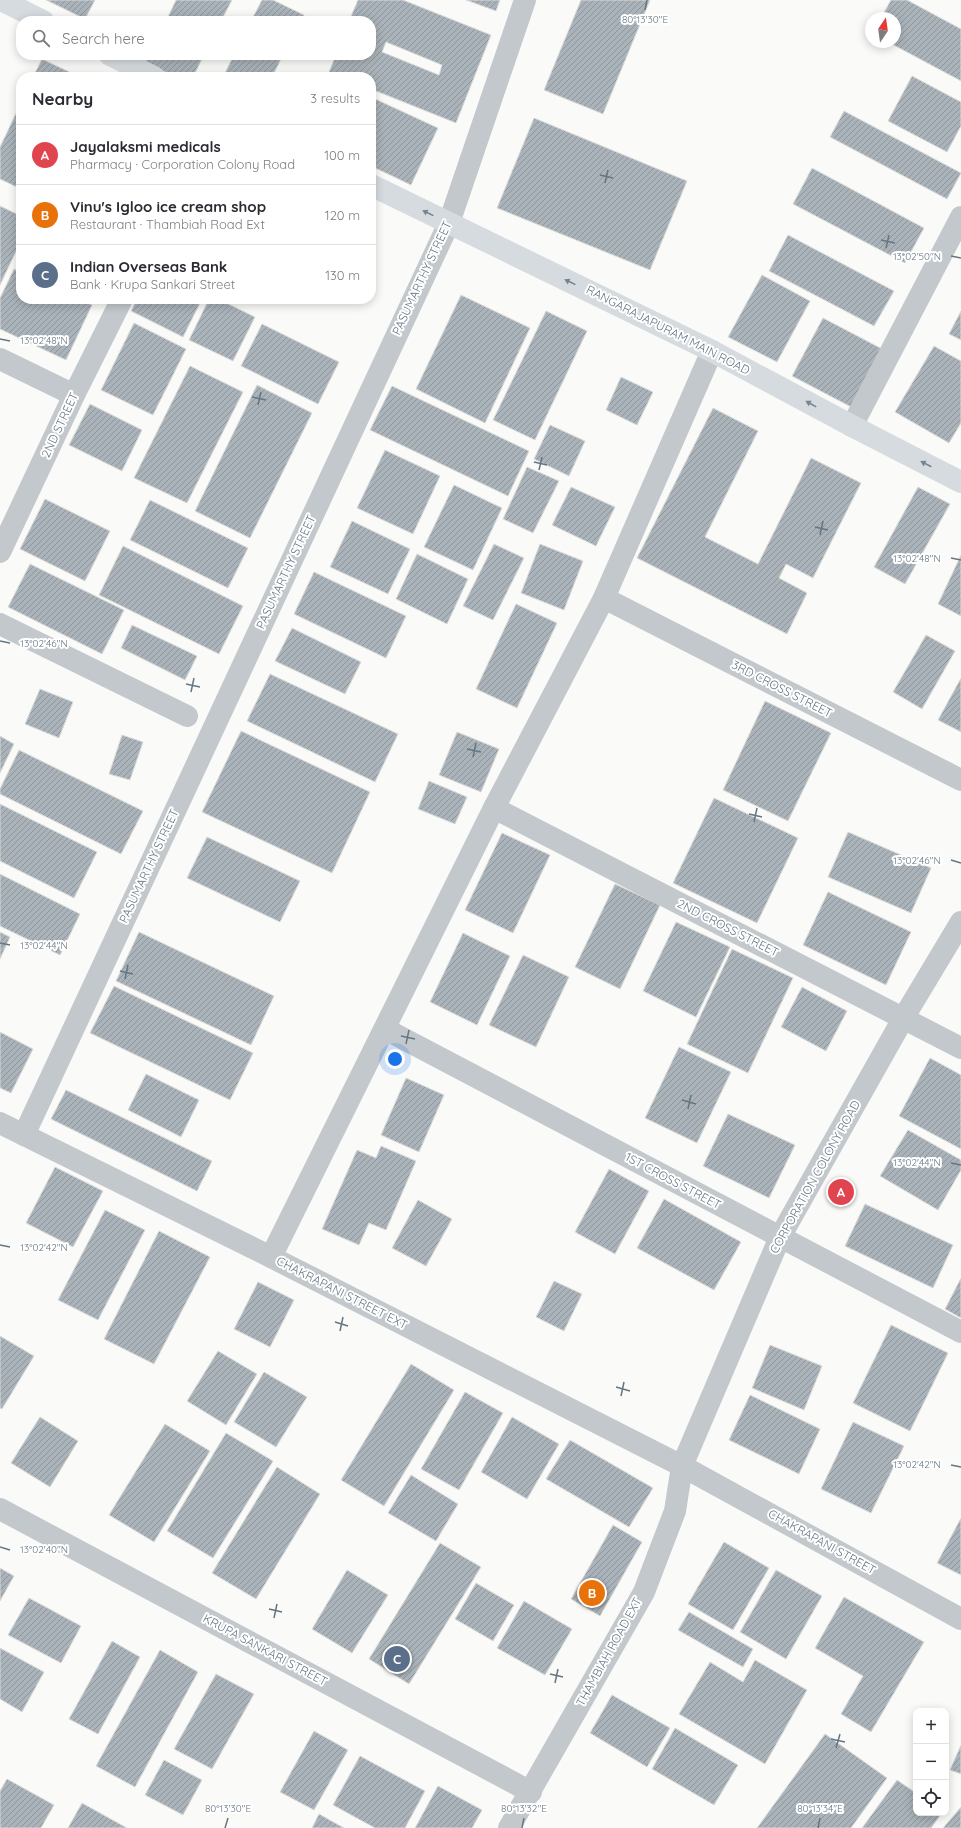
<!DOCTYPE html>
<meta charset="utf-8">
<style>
body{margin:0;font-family:Quicksand,sans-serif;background:#f2f2f3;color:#2b2b33}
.controls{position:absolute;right:12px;bottom:12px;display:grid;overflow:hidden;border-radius:8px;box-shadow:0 2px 10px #0003}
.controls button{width:36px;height:36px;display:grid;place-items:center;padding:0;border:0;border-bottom:1px solid #e1e1e2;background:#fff;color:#2b2b33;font:20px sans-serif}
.compass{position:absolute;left:865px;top:12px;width:36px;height:36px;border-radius:50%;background:#fff;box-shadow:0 2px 10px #0003;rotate:13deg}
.you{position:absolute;left:395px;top:1059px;width:14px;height:14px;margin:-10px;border:3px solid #fff;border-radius:50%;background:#1a73e8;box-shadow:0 0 0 6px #1a73e833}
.badge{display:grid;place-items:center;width:26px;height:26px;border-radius:50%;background:#2563eb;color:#fff;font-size:13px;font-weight:700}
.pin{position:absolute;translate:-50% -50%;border:2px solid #fff;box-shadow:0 1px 4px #0006}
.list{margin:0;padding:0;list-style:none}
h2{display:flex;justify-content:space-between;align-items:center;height:52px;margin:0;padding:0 16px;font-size:17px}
h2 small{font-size:13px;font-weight:400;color:#7c7c81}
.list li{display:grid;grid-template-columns:26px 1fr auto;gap:12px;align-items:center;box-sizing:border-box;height:60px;padding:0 16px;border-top:1px solid #e1e1e2}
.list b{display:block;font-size:15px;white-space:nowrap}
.list p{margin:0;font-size:13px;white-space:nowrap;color:#7c7c81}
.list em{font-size:13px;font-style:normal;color:#7c7c81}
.icon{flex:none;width:22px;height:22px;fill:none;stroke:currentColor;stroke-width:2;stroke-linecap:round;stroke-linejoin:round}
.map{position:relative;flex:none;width:961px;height:1828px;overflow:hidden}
.search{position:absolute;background:#fff;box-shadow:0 2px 10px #0003;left:16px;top:16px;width:360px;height:44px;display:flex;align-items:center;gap:10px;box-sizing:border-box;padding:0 14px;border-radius:16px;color:#7c7c81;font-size:15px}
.panel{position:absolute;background:#fff;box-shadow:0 2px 10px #0003;left:16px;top:72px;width:360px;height:232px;border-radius:16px}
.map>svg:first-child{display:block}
.building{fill:url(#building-hatch);stroke:#dcdcda;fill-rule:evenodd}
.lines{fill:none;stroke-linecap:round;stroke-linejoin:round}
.minor{stroke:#c3c8cc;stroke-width:22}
.major{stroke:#d6dbdf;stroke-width:22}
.oneway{fill:#768591}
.ticks{fill:none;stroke:#657683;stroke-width:1.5}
.labels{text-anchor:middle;stroke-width:4;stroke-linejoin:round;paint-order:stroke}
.street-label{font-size:12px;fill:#657683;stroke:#fff}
.ticks-label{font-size:10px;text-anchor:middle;fill:#657683;stroke:#fff;stroke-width:4;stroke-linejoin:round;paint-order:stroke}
</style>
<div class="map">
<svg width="961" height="1828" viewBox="0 0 961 1828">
<defs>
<pattern id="building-hatch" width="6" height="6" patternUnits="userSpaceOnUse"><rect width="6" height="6" fill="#aab3b9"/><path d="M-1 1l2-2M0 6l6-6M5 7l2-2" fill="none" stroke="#8e969c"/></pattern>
</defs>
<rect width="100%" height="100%" fill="#fafaf8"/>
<g class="building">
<polygon points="46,0 95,0 85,19"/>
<polygon points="176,0 232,0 221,21 166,21"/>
<polygon points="262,0 273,0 304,15 301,21 251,21"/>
<path d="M358,0h45l88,35 -35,88 -85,-34v-12h-30l-12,-5 7,-17h35v-34h-22zM386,42l56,23 -3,10 -57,-23z"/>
<polygon points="466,0 500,0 496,11"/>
<polygon points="581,0 650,0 603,114 544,90"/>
<polygon points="891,0 907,0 961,29 961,81 888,42 895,42 895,18 881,18"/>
<polygon points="149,55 204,55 193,77 175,77 145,62"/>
<polygon points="234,55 283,55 272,77 223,77"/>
<polygon points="42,59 80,77 33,77"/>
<polygon points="320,73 329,77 318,77"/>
<polygon points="912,76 961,102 961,126 947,152 888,121"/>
<polygon points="371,97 438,128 411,185 371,166"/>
<polygon points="21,103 21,189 0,179 0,147"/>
<polygon points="844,111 961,173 947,199 830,137"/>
<polygon points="534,118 687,181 650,270 497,208"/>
<polygon points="812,168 924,228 905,263 793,204"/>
<polygon points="0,206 21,216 21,241 0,285"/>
<polygon points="788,235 894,291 874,326 769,271"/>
<polygon points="14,269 21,272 21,299 78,299 92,305 66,360 0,329 0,298"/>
<polygon points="762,275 810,301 777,362 728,337"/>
<polygon points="461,295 530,328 485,423 416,389"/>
<polygon points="137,299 202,299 183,337 131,311"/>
<polygon points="209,299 218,299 255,317 233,361 189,340"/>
<polygon points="546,311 587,331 535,440 493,420"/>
<polygon points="961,311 961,340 949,334"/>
<polygon points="823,318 886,351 855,409 792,376"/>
<polygon points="134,323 186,349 153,415 101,390"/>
<polygon points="262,324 339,362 318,404 241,366"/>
<polygon points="934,346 961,361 961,423 949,443 895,412"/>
<polygon points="190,366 243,392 187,503 134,478"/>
<polygon points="621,377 653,392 637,425 606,410"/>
<polygon points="257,385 312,413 250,538 195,511"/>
<polygon points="392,386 529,451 508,496 370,430"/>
<polygon points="90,404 142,430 122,471 69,445"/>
<polygon points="713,408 758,431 705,537 758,564 811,458 861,483 813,578 786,564 779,578 807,593 787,634 637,558"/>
<polygon points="550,425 585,441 569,476 534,459"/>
<polygon points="385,450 440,476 413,534 357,508"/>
<polygon points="527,467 559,481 533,533 503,519"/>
<polygon points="454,485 502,508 473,570 424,547"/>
<polygon points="571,487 615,507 596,546 552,525"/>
<polygon points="918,487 950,504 905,584 874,567"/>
<polygon points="45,499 110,531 85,581 20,549"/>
<polygon points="150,500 248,548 228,588 130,540"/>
<polygon points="352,521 410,549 388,594 330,567"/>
<polygon points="494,544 524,558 493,620 463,606"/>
<polygon points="540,544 583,561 564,610 521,593"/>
<polygon points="123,546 243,606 219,654 99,595"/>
<polygon points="417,554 468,579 447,624 396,599"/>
<polygon points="961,555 961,616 938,604"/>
<polygon points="30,564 124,610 102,654 8,607"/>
<polygon points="314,572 406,616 386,658 294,614"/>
<polygon points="516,604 557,623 517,708 476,689"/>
<polygon points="132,625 197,656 185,680 121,648"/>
<polygon points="292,628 361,662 345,694 275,661"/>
<polygon points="926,635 955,651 922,709 893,692"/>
<polygon points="270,674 398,734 375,782 247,721"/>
<polygon points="961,678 961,732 938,720"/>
<polygon points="40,689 73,702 59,738 25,724"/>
<polygon points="765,701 831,733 788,821 723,790"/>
<polygon points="241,731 370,792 332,873 202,812"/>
<polygon points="457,732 499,749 481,792 439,775"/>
<polygon points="122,735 143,742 130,780 109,774"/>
<polygon points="0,736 14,744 0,773"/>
<polygon points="19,750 143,811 121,854 0,794 0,789"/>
<polygon points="429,781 467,797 455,824 418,809"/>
<polygon points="714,798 798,838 757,923 673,883"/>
<polygon points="0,804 97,852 74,898 0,861"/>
<polygon points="848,832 931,868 911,913 828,877"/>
<polygon points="502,833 550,855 513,933 465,910"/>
<polygon points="207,837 300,881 280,922 187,878"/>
<polygon points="0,874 80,914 60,955 0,926"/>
<polygon points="615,884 660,905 620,989 575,967"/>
<polygon points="828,892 911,932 886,985 803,945"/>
<polygon points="676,922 730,947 696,1017 643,991"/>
<polygon points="0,932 10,937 0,959"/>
<polygon points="139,932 274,996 251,1045 116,981"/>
<polygon points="463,933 510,956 477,1025 430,1002"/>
<polygon points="732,949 793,978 748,1073 687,1044"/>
<polygon points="523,955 569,977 536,1047 489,1025"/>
<polygon points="114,986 253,1053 230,1100 90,1033"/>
<polygon points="802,987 847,1011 826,1051 781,1027"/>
<polygon points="0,1032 33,1049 11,1093 0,1088"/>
<polygon points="679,1047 731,1072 697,1143 645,1118"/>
<polygon points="930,1058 961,1075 961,1149 899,1116"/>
<polygon points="146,1074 199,1100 181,1137 128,1110"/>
<polygon points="406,1078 444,1095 419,1152 381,1135"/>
<polygon points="66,1090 212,1161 197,1191 51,1119"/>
<polygon points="728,1114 795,1145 769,1198 703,1166"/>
<polygon points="908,1130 961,1160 961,1170 938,1210 880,1176"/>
<polygon points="381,1146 416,1161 386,1230 369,1223 359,1245 322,1229 357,1150 376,1158"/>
<polygon points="55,1167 103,1191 73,1247 26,1223"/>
<polygon points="609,1169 649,1191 615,1254 575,1232"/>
<polygon points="664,1199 741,1242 714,1290 637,1248"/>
<polygon points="418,1200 452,1219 426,1266 392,1248"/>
<polygon points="865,1204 953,1245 933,1288 845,1246"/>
<polygon points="105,1210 145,1230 98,1320 58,1300"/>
<polygon points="159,1231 210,1257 154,1364 104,1339"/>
<polygon points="961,1278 961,1318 945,1309"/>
<polygon points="554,1281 582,1294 564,1331 536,1317"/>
<polygon points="258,1282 294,1300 270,1347 234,1329"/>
<polygon points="891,1325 948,1353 910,1431 853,1403"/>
<polygon points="0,1336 34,1356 2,1409 0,1408"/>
<polygon points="770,1345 822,1366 804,1410 752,1388"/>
<polygon points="218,1351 257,1374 226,1425 187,1401"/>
<polygon points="411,1364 454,1390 384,1506 341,1480"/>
<polygon points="264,1372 307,1397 276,1447 234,1422"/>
<polygon points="465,1392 503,1413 459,1490 421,1469"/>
<polygon points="750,1395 820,1429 799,1474 729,1440"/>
<polygon points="40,1417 78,1441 50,1487 11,1463"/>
<polygon points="512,1417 559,1444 527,1499 481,1472"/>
<polygon points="853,1422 904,1446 871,1513 821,1489"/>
<polygon points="165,1424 210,1451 154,1542 109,1515"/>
<polygon points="226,1433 273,1461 213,1558 167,1531"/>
<polygon points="570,1440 653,1488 629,1527 546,1479"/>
<polygon points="277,1467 320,1494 256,1599 212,1573"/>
<polygon points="411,1475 458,1504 436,1541 388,1513"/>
<polygon points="961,1518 961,1575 937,1563"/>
<polygon points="613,1525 642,1542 600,1616 571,1599"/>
<polygon points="724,1542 769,1568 733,1630 688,1604"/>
<polygon points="440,1543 481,1567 409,1684 369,1659"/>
<polygon points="0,1568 14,1576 0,1601"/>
<polygon points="347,1570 388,1595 352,1653 312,1629"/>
<polygon points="776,1570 822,1596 786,1659 740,1632"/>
<polygon points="476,1583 514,1605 493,1641 455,1619"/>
<polygon points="844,1597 924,1642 871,1732 841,1714 863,1676 815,1648"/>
<polygon points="29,1598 81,1626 61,1663 8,1635"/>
<polygon points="524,1601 572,1629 545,1675 497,1648"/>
<polygon points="689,1612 753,1649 743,1667 678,1630"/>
<polygon points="112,1641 140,1657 98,1734 69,1719"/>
<polygon points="0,1648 44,1672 22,1712 0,1699"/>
<polygon points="160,1650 198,1672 135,1787 96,1766"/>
<polygon points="755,1660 807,1690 765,1764 679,1714 710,1662 743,1682"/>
<polygon points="216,1674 254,1694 212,1769 174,1749"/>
<polygon points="612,1695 670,1728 647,1767 590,1733"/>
<polygon points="675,1728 738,1765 714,1805 652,1769"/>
<polygon points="314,1731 348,1750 314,1810 280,1792"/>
<polygon points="825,1734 887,1778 851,1828 757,1828"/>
<polygon points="961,1745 961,1774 950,1770"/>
<polygon points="360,1756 425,1791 405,1828 375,1828 333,1805"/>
<polygon points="164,1760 202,1780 183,1815 145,1795"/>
<polygon points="7,1779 54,1805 41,1828 0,1828 0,1791"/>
<polygon points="897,1780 916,1793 916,1813 942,1813 931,1828 862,1828"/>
<polygon points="438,1786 482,1810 472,1828 415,1828"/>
<polygon points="82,1803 127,1828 68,1828"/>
<polygon points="961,1807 961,1828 943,1828"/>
<polygon points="319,1814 344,1828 312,1828"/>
</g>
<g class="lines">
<g class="minor">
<polyline points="0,359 74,395"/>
<polyline points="852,426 961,217"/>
<polyline points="0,552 74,395 122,299"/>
<polyline points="604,598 961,780"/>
<polyline points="0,624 187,716"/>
<polyline points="494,808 961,1048"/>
<polyline points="385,1029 961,1332"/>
<polyline points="0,1123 271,1257 682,1466 961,1619"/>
<polyline points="24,1135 449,223 525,0"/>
<polyline points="271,1257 494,808 604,598 712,351"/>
<polyline points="0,1509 531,1792"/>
<polyline points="509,1828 644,1592 675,1511 682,1466 780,1237 904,1017 961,922"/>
</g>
<g class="major">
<polyline points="1,0 43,21"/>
<polyline points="110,55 154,77"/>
<polyline points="371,185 712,351 852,426 961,482"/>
</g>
</g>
<defs><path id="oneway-solid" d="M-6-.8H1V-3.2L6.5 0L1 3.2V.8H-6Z"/></defs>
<g class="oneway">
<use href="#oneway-solid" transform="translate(428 213) rotate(-154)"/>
<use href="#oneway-solid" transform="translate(570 282) rotate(-154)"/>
<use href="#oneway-solid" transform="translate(811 404) rotate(-151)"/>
<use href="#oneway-solid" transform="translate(926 464) rotate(-153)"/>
</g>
<path class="ticks" d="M645,10l2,-10M600,175l13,3M605,183l3,-13M881,240l14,3M886,248l3,-13M951,256l10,2M0,339l10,2M252,397l14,3M258,405l3,-13M534,462l13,3M539,470l3,-13M815,527l13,3M820,535l3,-14M951,558l10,2M0,641l10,2M186,684l14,3M191,692l3,-14M467,749l14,3M473,757l3,-14M749,814l13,3M754,822l3,-14M951,860l10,3M0,943l10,2M120,971l13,3M125,979l3,-14M401,1036l14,3M406,1044l3,-14M682,1100l14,4M688,1109l3,-14M951,1163l10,2M0,1245l10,2M335,1322l13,4M340,1331l3,-14M616,1387l14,4M621,1396l3,-14M951,1465l10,2M0,1547l10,3M269,1609l13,3M274,1618l3,-14M550,1674l13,3M555,1683l3,-14M831,1739l14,3M836,1748l4,-14M225,1828l3,-10M522,1828l2,-10M818,1828l2,-10"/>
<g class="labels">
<g class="street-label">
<text transform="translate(422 278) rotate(-65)" y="4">PASUMARTHY STREET</text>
<text transform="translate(668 330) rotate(27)" y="4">RANGARAJAPURAM MAIN ROAD</text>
<text transform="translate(60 425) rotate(-65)" y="4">2ND STREET</text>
<text transform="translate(286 572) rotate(-65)" y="4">PASUMARTHY STREET</text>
<text transform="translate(782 689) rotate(27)" y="4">3RD CROSS STREET</text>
<text transform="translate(149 866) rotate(-65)" y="4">PASUMARTHY STREET</text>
<text transform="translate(728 928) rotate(27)" y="4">2ND CROSS STREET</text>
<text transform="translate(815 1177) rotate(-61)" y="4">CORPORATION COLONY ROAD</text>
<text transform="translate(673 1181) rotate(28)" y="4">1ST CROSS STREET</text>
<text transform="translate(342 1293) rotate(27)" y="4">CHAKRAPANI STREET EXT</text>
<text transform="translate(822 1542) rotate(29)" y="4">CHAKRAPANI STREET</text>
<text transform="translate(265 1650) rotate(28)" y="4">KRUPA SANKARI STREET</text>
<text transform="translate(609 1652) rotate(-61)" y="4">THAMBIAH ROAD EXT</text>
</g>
</g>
<g class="ticks-label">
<text x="645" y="23">80°13'30"E</text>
<text x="917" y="260">13°02'50"N</text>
<text x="44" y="344">13°02'48"N</text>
<text x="917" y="562">13°02'48"N</text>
<text x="44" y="647">13°02'46"N</text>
<text x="917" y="864">13°02'46"N</text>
<text x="44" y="949">13°02'44"N</text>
<text x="917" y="1166">13°02'44"N</text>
<text x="44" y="1251">13°02'42"N</text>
<text x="917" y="1468">13°02'42"N</text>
<text x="44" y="1553">13°02'40"N</text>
<text x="228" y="1812">80°13'30"E</text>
<text x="524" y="1812">80°13'32"E</text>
<text x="820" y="1812">80°13'34"E</text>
</g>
</svg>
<div class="controls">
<button>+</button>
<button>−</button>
<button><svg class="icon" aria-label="locate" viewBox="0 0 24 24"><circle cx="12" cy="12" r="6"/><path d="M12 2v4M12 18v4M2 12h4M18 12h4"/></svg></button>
</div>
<svg class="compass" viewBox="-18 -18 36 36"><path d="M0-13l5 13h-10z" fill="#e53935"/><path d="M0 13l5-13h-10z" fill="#7c7c81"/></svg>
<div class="you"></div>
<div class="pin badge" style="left:841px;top:1192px;background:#e0444e">A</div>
<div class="pin badge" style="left:592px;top:1593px;background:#e8710a">B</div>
<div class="pin badge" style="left:397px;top:1659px;background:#5c6f8a">C</div>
<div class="search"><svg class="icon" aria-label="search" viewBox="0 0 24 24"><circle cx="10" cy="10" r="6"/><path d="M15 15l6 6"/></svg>Search here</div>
<section class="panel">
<h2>Nearby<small>3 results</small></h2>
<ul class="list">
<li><span class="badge" style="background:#e0444e">A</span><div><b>Jayalaksmi medicals</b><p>Pharmacy · Corporation Colony Road</p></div><em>100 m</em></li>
<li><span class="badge" style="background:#e8710a">B</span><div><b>Vinu's Igloo ice cream shop</b><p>Restaurant · Thambiah Road Ext</p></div><em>120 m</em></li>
<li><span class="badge" style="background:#5c6f8a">C</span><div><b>Indian Overseas Bank</b><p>Bank · Krupa Sankari Street</p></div><em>130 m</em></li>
</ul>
</section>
</div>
